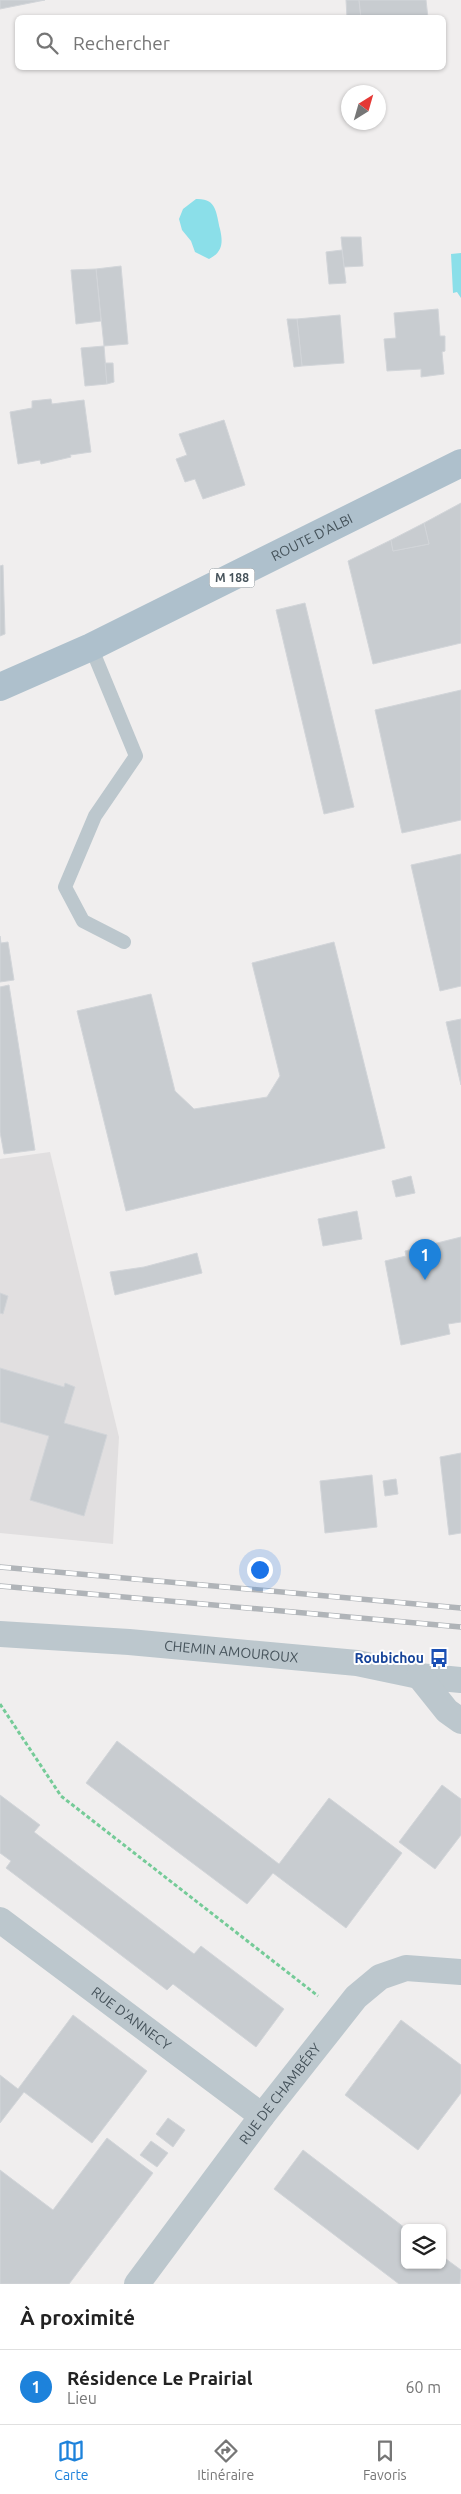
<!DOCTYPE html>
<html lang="fr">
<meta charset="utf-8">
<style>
body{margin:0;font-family:Ubuntu,sans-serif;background:#f6f6f6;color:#222}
.controls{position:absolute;right:15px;bottom:15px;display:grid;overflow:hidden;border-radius:8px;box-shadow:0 1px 4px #0004}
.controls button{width:45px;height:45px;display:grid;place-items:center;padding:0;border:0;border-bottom:1px solid #e0e0e0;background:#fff;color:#222;font:25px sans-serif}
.compass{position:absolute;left:341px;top:85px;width:45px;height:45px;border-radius:50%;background:#fff;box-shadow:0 1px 4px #0004;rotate:37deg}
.you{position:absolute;left:259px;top:1569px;width:18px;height:18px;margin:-12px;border:4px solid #fff;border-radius:50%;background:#1a73e8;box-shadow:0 0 0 8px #1a73e833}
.badge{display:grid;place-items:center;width:32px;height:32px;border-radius:50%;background:#1d82db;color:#fff;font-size:16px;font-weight:700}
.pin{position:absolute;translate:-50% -41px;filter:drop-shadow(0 1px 2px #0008)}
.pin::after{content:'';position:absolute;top:26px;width:18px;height:15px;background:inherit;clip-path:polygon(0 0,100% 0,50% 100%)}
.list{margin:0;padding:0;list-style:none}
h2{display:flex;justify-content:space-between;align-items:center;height:65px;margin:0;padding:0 20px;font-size:21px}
h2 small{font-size:16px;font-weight:400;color:#767676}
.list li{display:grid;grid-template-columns:32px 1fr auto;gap:15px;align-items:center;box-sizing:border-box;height:75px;padding:0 20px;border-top:1px solid #e0e0e0}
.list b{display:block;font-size:19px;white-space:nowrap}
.list p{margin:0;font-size:16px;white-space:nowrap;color:#767676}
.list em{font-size:16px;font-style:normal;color:#767676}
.icon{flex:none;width:28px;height:28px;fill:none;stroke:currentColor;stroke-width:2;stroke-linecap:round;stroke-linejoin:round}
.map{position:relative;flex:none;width:461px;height:2284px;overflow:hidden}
.search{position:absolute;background:#fff;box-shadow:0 1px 4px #0004;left:15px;right:15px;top:15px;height:55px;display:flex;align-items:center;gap:12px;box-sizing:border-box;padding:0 18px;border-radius:8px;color:#767676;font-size:19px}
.sheet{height:140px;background:#fff}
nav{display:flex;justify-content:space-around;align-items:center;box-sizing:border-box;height:70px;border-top:1px solid #e0e0e0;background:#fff;font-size:14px;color:#767676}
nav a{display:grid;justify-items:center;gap:2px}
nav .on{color:#1d82db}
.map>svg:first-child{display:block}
.education{fill:#e1dfe0}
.water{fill:#8bdfe9}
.building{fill:#c8ccd0;stroke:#d2d5d9}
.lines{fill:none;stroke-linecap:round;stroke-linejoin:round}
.path{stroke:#75cb98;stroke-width:3;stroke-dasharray:4 2.5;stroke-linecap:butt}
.service{stroke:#bcc7cd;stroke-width:14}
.minor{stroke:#bcc7cd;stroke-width:26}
.primary{stroke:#aec0cc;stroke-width:28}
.rail-casing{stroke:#b0b4b8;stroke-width:5.5}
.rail{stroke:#fff;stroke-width:4;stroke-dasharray:11;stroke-linecap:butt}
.labels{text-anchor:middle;stroke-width:4;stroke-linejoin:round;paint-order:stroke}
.shield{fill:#fff;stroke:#7e878c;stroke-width:1}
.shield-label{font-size:12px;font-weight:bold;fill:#46535b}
.street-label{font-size:14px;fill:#46535b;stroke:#fff}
.transit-label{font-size:14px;font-weight:bold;fill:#164399;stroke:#fff;text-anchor:end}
</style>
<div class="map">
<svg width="461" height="2284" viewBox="0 0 461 2284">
<rect width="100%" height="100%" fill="#f0eeee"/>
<polygon class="education" points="50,1152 119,1437 113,1544 0,1533 0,1159"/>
<g class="water">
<path d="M196,199c21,-1 20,14 24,30 3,13 3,23 -11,30l-14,-7 -4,-11 -9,-11 -3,-11 4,-10z"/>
<polygon points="461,253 461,298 457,292 453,293 451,254"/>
</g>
<g class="building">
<polygon points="0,0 45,0 0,9"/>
<polygon points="346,0 359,0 361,18 347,18"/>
<polygon points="359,0 426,0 428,18 361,18"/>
<polygon points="341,237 361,237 363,266 344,267"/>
<polygon points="342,250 346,283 329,284 326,252"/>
<polygon points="121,266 128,344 104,346 96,269"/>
<polygon points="96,269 101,321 76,324 71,270"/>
<polygon points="438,309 440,336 445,336 445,351 442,352 444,374 421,377 421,369 387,371 384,339 396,338 394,313"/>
<polygon points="340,315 344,363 302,366 297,319"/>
<polygon points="287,319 297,319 302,366 294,367"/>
<polygon points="104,346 107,384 85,386 81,348"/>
<polygon points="105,363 113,363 114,382 107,384"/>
<polygon points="51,399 52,404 84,400 91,452 70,455 71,457 41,464 40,460 18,464 10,412 32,408 32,401"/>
<polygon points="224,420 245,485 203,499 195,479 185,482 176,459 187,455 179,434"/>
<polygon points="461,503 461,643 373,664 348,561 391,540 393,551 429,544 424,523"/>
<polygon points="424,523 429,544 393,551 391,540"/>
<polygon points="3,565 5,634 0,636 0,566"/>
<polygon points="305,603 354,807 324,814 276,610"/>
<polygon points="461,690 461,820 402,833 375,710"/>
<polygon points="461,854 461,986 440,991 411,865"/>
<polygon points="0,936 1,943 8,942 14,980 0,982"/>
<polygon points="334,942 385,1148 126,1211 77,1011 151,994 175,1091 194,1109 267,1097 280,1076 252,963"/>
<polygon points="9,985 35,1150 4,1154 0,1132 0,987"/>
<polygon points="461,1019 461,1085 446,1022"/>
<polygon points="411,1176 415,1193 396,1197 392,1181"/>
<polygon points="357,1211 362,1239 323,1246 318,1219"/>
<polygon points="461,1237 461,1322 448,1324 450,1334 401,1345 385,1261 406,1256 405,1251"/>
<polygon points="197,1253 202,1273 115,1295 110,1272 144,1267"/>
<polygon points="0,1293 8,1296 3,1314 0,1313"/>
<polygon points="0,1368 64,1387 65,1383 75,1387 64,1423 107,1435 84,1516 30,1500 49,1436 0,1422"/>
<polygon points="461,1453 461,1533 449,1535 440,1457"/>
<polygon points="372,1475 377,1527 325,1533 320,1481"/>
<polygon points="396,1479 398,1494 385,1496 383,1481"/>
<polygon points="117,1741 279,1864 329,1798 402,1853 346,1928 273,1873 247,1904 86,1783"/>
<polygon points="442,1785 461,1799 461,1835 435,1869 399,1842"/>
<polygon points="0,1795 40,1825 34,1832 194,1954 201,1946 284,2009 256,2047 173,1984 167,1990 6,1868 11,1861 0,1853"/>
<polygon points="73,2015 147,2071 92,2143 24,2092 0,2123 0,2075 18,2089"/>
<polygon points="401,2020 461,2065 461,2093 418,2150 345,2095"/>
<polygon points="168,2118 185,2130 173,2147 156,2134"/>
<polygon points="107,2138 153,2173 69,2284 0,2284 0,2170 53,2210"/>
<polygon points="151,2141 168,2153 157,2167 140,2155"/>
<polygon points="303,2150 405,2228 405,2265 442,2265 442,2256 461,2270 460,2284 399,2284 274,2189"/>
</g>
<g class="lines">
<polyline class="path" points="0,1704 61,1796 318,1996"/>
<polyline class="service" points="91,647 136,756 95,816 65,887 83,921 124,942"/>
<g class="minor">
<path id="s1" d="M0,1634l129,8 228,21 62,13 42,4"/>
<polyline points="419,1676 447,1711 461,1721"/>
<path id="s2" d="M0,1920l262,196"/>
<path id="s3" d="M137,2284l125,-168 94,-119 24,-20 26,-9 55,4"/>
</g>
<path class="primary" id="s4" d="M0,687l91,-40 370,-184"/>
<g class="rail-casing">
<g id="rail">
<polyline points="0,1567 461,1608"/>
<polyline points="0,1586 461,1627"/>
</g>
</g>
<use href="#rail" class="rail"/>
</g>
<defs>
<g id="bus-bare" transform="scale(1.5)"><path d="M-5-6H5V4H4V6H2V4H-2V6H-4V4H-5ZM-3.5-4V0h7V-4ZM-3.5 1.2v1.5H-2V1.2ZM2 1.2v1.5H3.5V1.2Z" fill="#1a4fb4" stroke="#fff" stroke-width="2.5" paint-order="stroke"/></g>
</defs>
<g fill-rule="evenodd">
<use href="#bus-bare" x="439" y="1658"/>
</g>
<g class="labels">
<rect class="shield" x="209.5" y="568.5" width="45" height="19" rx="4"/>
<g class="shield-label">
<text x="232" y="582">M 188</text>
</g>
<g class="street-label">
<text dy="5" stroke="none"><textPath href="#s4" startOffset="346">ROUTE D'ALBI</textPath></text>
<text dy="5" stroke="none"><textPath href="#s1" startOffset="232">CHEMIN AMOUROUX</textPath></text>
<text dy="5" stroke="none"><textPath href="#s2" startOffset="164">RUE D'ANNECY</textPath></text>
<text dy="5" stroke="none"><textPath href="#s3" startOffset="238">RUE DE CHAMBÉRY</textPath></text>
</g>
<g class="transit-label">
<text x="424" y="1663">Roubichou</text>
</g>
</g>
</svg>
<div class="controls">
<button><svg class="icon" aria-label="layers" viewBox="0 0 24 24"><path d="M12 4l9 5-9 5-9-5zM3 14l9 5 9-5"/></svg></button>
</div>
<svg class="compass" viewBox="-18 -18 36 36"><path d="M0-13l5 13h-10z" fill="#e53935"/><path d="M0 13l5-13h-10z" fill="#767676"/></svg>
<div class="you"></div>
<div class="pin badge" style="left:425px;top:1280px">1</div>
<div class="search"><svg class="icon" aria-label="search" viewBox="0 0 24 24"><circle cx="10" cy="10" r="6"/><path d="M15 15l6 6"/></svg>Rechercher</div>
</div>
<section class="sheet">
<h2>À proximité<small></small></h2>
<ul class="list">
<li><span class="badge">1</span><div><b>Résidence Le Prairial</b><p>Lieu</p></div><em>60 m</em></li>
</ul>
</section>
<nav>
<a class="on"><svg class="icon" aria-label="map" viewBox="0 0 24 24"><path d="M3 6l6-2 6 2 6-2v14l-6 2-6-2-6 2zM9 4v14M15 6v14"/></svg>Carte</a>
<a><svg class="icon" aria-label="directions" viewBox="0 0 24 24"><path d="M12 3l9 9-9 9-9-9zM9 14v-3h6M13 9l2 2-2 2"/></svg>Itinéraire</a>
<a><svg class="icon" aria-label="saved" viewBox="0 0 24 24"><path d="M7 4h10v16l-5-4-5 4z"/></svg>Favoris</a>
</nav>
